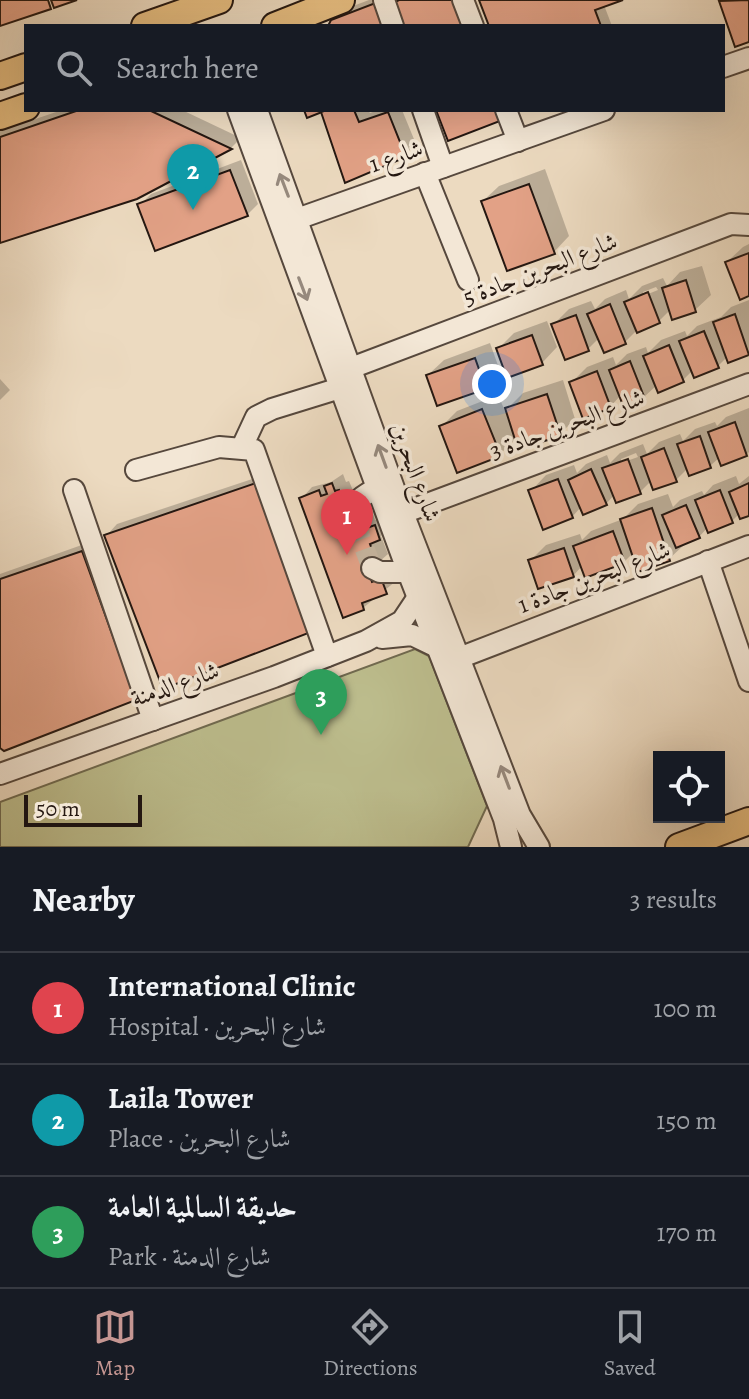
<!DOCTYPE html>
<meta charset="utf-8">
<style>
body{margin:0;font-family:Alegreya,Amiri,serif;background:#20242c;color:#f1f3f6}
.controls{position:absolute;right:24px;bottom:24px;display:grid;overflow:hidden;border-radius:0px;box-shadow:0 8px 32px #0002}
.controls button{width:72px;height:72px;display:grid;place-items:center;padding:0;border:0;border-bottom:2px solid #363941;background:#171b24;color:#f1f3f6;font:40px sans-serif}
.scale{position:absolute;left:24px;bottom:20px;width:118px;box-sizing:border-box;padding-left:8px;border:4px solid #241711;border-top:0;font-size:22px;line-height:28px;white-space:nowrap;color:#241711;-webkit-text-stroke:6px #f3e7d6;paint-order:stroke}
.you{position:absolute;left:492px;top:384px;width:28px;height:28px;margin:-20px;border:6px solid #fff;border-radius:50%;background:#1a73e8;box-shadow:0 0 0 12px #1a73e833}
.badge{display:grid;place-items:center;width:52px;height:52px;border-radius:50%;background:#c59692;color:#fff;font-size:26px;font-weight:700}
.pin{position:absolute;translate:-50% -66px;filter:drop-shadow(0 2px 4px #0008)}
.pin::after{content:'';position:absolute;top:42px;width:28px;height:24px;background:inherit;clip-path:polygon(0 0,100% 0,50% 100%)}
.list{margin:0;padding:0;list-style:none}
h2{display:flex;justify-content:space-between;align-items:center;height:104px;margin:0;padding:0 32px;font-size:34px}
h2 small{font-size:26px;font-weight:400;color:#9ea1a6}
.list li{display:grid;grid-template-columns:52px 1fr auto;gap:24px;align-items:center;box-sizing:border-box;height:112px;padding:0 32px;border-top:2px solid #363941}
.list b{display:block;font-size:30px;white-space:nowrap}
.list p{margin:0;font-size:26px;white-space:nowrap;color:#9ea1a6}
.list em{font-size:26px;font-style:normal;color:#9ea1a6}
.icon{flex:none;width:44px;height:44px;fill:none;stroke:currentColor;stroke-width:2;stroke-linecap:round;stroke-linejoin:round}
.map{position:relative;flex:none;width:749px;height:847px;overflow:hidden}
.search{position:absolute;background:#171b24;box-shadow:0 8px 32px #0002;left:24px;right:24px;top:24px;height:88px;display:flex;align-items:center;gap:20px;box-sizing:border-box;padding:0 28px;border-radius:0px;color:#9ea1a6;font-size:30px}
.sheet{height:440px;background:#171b24}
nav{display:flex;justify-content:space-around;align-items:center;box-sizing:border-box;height:112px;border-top:2px solid #363941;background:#171b24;font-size:22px;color:#9ea1a6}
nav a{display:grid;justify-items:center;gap:4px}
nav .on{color:#c59692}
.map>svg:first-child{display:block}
.green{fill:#bdbe8e;stroke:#706a50;stroke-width:2}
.shadow{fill:#0003;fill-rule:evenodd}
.building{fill:#e2a186;stroke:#241711;stroke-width:2}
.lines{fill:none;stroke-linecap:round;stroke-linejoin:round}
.minor-tunnel{stroke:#c4b39d;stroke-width:20;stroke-dasharray:20 10;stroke-linecap:butt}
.minor-casing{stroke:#56483d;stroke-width:24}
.major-casing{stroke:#241711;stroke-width:30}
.minor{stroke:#f3e7d6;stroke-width:20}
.major{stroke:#e6bd80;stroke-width:26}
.oneway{stroke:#96897d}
.labels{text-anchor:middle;stroke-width:7;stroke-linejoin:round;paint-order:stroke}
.street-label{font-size:24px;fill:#241711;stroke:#f3e7d6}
</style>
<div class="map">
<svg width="749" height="847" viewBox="0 0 749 847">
<rect width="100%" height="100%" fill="#ecdac0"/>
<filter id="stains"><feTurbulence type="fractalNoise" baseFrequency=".0025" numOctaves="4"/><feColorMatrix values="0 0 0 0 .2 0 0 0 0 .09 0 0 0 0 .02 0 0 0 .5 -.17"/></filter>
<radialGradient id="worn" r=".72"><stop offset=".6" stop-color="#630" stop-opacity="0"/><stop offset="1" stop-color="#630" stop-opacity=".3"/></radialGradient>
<polygon class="green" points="415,649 429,656 487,806 468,847 0,847 0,802"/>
<g class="shadow">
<polygon points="369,0 392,0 330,26 345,9"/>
<polygon points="481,0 617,0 604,5 612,26 491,26"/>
<polygon points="62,110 182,110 241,138 231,148 136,197 0,241 0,131"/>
<polygon points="322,110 368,110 370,113 378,110 402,110 416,144 405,155"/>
<polygon points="241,160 258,204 247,215 140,205 151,194"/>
<polygon points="545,169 569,236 554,252 483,201 499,186"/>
<polygon points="749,244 749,294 727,262 743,247"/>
<path d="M702,266l9,29 -16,15 -24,-1 -12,12 -22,9 -12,12 -26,-4 -11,11 -35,-24 16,-16 22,-8 4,8 10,-10 21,-9 3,9 13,-13 21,-8 4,8 13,-14zM656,287l2,3 -15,6v-4z"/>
<polygon points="749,300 749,353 729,361 728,356 718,366 693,370 683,380 657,385 644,397 621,395 610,407 572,382 587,367 613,357 616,365 627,354 646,347 648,353 661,340 685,331 687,336 697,326 721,317 731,307"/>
<polygon points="547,321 557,347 542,363 498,349 514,333"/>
<polygon points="490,343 500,371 484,387 428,375 444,360"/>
<polygon points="0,379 10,390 0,400"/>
<polygon points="563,380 575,419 560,434 517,438 500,454 441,427 457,411 498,395 505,411 523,393"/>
<path d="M749,408v44l-3,3 -26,2 -10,9 -22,2 -12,12h-24l-12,12 -25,2 -9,10 -25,3 -9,10 -41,-26 15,-16 28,-10 3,8 9,-9 21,-9 3,8 10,-10 23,-9 4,10 12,-12 21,-8 3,7 12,-12 20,-7 2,4 9,-9zM636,453l2,4 -17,6v-4z"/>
<polygon points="270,473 321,619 107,535 117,524"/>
<polygon points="343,474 346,482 349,481 354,493 356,514 371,509 375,520 386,516 390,528 381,536 388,554 379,562 396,581 363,608 302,498 312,487 331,482"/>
<polygon points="736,476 739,484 749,476 749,513 740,513 732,521 708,527 699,537 685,544 669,559 634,552 624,562 582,566 573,576 530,561 546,545 580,534 582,540 591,531 623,519 638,504 668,494 673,507 680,500 702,491 704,495 713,485"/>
<polygon points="93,541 146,687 0,746 0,574"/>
</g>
<g class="building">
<polygon points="0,0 48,0 51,9 0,26"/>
<polygon points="51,0 77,0 54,8"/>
<polygon points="399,0 453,0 464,26 404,26 395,2"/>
<polygon points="479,0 623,0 595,10 601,26 489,26"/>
<polygon points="749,0 749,42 735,47 719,1"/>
<polygon points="378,2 387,26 328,26 331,20"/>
<polygon points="79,110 149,110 232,149 137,199 0,243 0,137"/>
<polygon points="304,110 327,110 307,118"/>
<polygon points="327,110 354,110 359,122 388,112 406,157 345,183 321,112"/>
<polygon points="436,110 496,110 500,121 448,141"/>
<polygon points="230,170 248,216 155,251 137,204"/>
<polygon points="529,184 555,254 507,271 481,201"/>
<polygon points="749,253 749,296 740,300 725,262"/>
<polygon points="686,280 696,312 672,320 662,288"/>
<polygon points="648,292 660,323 637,333 624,302"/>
<polygon points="610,304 626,344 604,353 587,314"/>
<polygon points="735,314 749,355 728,363 713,322"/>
<polygon points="576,315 589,351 565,360 551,324"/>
<polygon points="704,331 719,368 694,378 679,341"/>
<polygon points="532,335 543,365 507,378 496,348"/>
<polygon points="669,345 684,382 658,393 643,356"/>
<polygon points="475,358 486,389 437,406 426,375"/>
<polygon points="630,361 645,399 624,408 609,370"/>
<polygon points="597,371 611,408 583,419 569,382"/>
<polygon points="547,394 561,436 518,449 505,408"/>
<polygon points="482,409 501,456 457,473 439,426"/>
<polygon points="735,422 747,456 721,466 708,432"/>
<polygon points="700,436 711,468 689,476 677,444"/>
<polygon points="664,448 677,482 653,490 641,457"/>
<polygon points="628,459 641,494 616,503 602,468"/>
<polygon points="591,469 607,505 583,515 568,480"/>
<polygon points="558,479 573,518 543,530 528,490"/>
<polygon points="259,482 311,632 163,689 104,535"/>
<polygon points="332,483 335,491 339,490 344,505 339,507 346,524 360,519 364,529 375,525 380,540 370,544 378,566 368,570 372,582 381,578 387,594 362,603 364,610 343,618 299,498 319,490 321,496 327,494 324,486"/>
<polygon points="749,483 749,516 740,519 729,492"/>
<polygon points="720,490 733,523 708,533 695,500"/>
<polygon points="686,505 700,538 676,548 662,515"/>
<polygon points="652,508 670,561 638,572 620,519"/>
<polygon points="613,531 625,563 585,578 573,546"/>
<polygon points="564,548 574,577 538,589 528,560"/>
<polygon points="82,551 136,700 4,751 0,748 0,579"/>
</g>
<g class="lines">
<polyline class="minor-tunnel" points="354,521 372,568"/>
<g class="minor-casing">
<g id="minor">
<polyline points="384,0 393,26"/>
<polyline points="463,0 473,26"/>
<polyline points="723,67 749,58"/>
<polyline points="238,110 408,572 504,819 511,847"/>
<polyline points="257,110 403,513 520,815 539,847"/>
<polyline points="423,110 443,167"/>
<polyline points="506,110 518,141"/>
<polyline points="425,173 468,280"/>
<polyline points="297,219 604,110"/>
<polyline points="351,368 731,224 749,225"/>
<polyline points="242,447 256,417 272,409 340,388"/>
<polyline points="136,470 219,447 254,450 327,656"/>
<polyline points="74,490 153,720"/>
<polyline points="403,513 749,384"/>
<path d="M354,521c-3,-20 7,-24 23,-33"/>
<polyline points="708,561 749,681"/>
<polyline points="372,568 380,572 408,572"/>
<polyline points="382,638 412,635 439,648"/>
<polyline points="459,658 749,546"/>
<polyline points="0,774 274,677 366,641 402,621 418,597"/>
</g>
</g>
<g class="major-casing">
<g id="major">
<polyline points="145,26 219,0"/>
<polyline points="275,26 341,0"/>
<polyline points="0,76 26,67"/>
<polyline points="0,116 26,107"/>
<polyline points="679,847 749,821"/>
</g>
</g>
<use href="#minor" class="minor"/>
<use href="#major" class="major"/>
</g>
<defs><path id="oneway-shaft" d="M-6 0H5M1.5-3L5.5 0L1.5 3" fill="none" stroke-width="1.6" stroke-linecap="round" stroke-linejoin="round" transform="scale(2)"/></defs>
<g class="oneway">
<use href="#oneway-shaft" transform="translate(284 185) rotate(-111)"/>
<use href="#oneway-shaft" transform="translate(303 289) rotate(69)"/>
<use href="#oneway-shaft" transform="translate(382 456) rotate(-110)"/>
<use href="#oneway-shaft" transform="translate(505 777) rotate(-111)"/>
</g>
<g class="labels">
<g class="street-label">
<text transform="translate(396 156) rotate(-19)" y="8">شارع 1</text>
<text transform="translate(540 269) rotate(-21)" y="8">شارع البحرين جادة 5</text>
<text transform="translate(567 424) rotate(-20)" y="8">شارع البحرين جادة 3</text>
<text transform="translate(416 472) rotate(70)" y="8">شارع البحرين</text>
<text transform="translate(594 577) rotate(-21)" y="8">شارع البحرين جادة 1</text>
<text transform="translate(175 684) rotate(-19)" y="8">شارع الدمنة</text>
</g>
</g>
<rect width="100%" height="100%" filter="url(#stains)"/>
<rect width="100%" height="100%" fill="url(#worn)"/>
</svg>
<div class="controls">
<button><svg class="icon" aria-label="locate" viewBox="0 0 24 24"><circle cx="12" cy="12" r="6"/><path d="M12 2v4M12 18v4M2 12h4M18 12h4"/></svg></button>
</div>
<div class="scale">50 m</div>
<div class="you"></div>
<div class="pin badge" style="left:347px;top:555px;background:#e0444e">1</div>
<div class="pin badge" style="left:193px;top:210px;background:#0f9aa8">2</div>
<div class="pin badge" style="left:321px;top:735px;background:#2e9e5b">3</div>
<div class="search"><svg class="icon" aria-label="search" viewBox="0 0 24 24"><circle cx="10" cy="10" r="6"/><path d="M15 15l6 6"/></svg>Search here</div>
</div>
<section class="sheet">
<h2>Nearby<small>3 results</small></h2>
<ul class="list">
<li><span class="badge" style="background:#e0444e">1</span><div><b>International Clinic</b><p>Hospital · شارع البحرين</p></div><em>100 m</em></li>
<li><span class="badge" style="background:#0f9aa8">2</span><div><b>Laila Tower</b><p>Place · شارع البحرين</p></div><em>150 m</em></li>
<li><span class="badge" style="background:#2e9e5b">3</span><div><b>حديقة السالمية العامة</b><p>Park · شارع الدمنة</p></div><em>170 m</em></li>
</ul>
</section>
<nav>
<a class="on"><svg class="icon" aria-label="map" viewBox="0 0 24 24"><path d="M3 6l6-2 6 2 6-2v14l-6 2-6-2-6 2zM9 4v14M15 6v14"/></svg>Map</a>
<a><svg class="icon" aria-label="directions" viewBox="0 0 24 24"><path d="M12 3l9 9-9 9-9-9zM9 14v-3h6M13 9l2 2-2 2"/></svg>Directions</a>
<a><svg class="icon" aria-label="saved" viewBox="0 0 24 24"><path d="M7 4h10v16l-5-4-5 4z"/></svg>Saved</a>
</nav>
